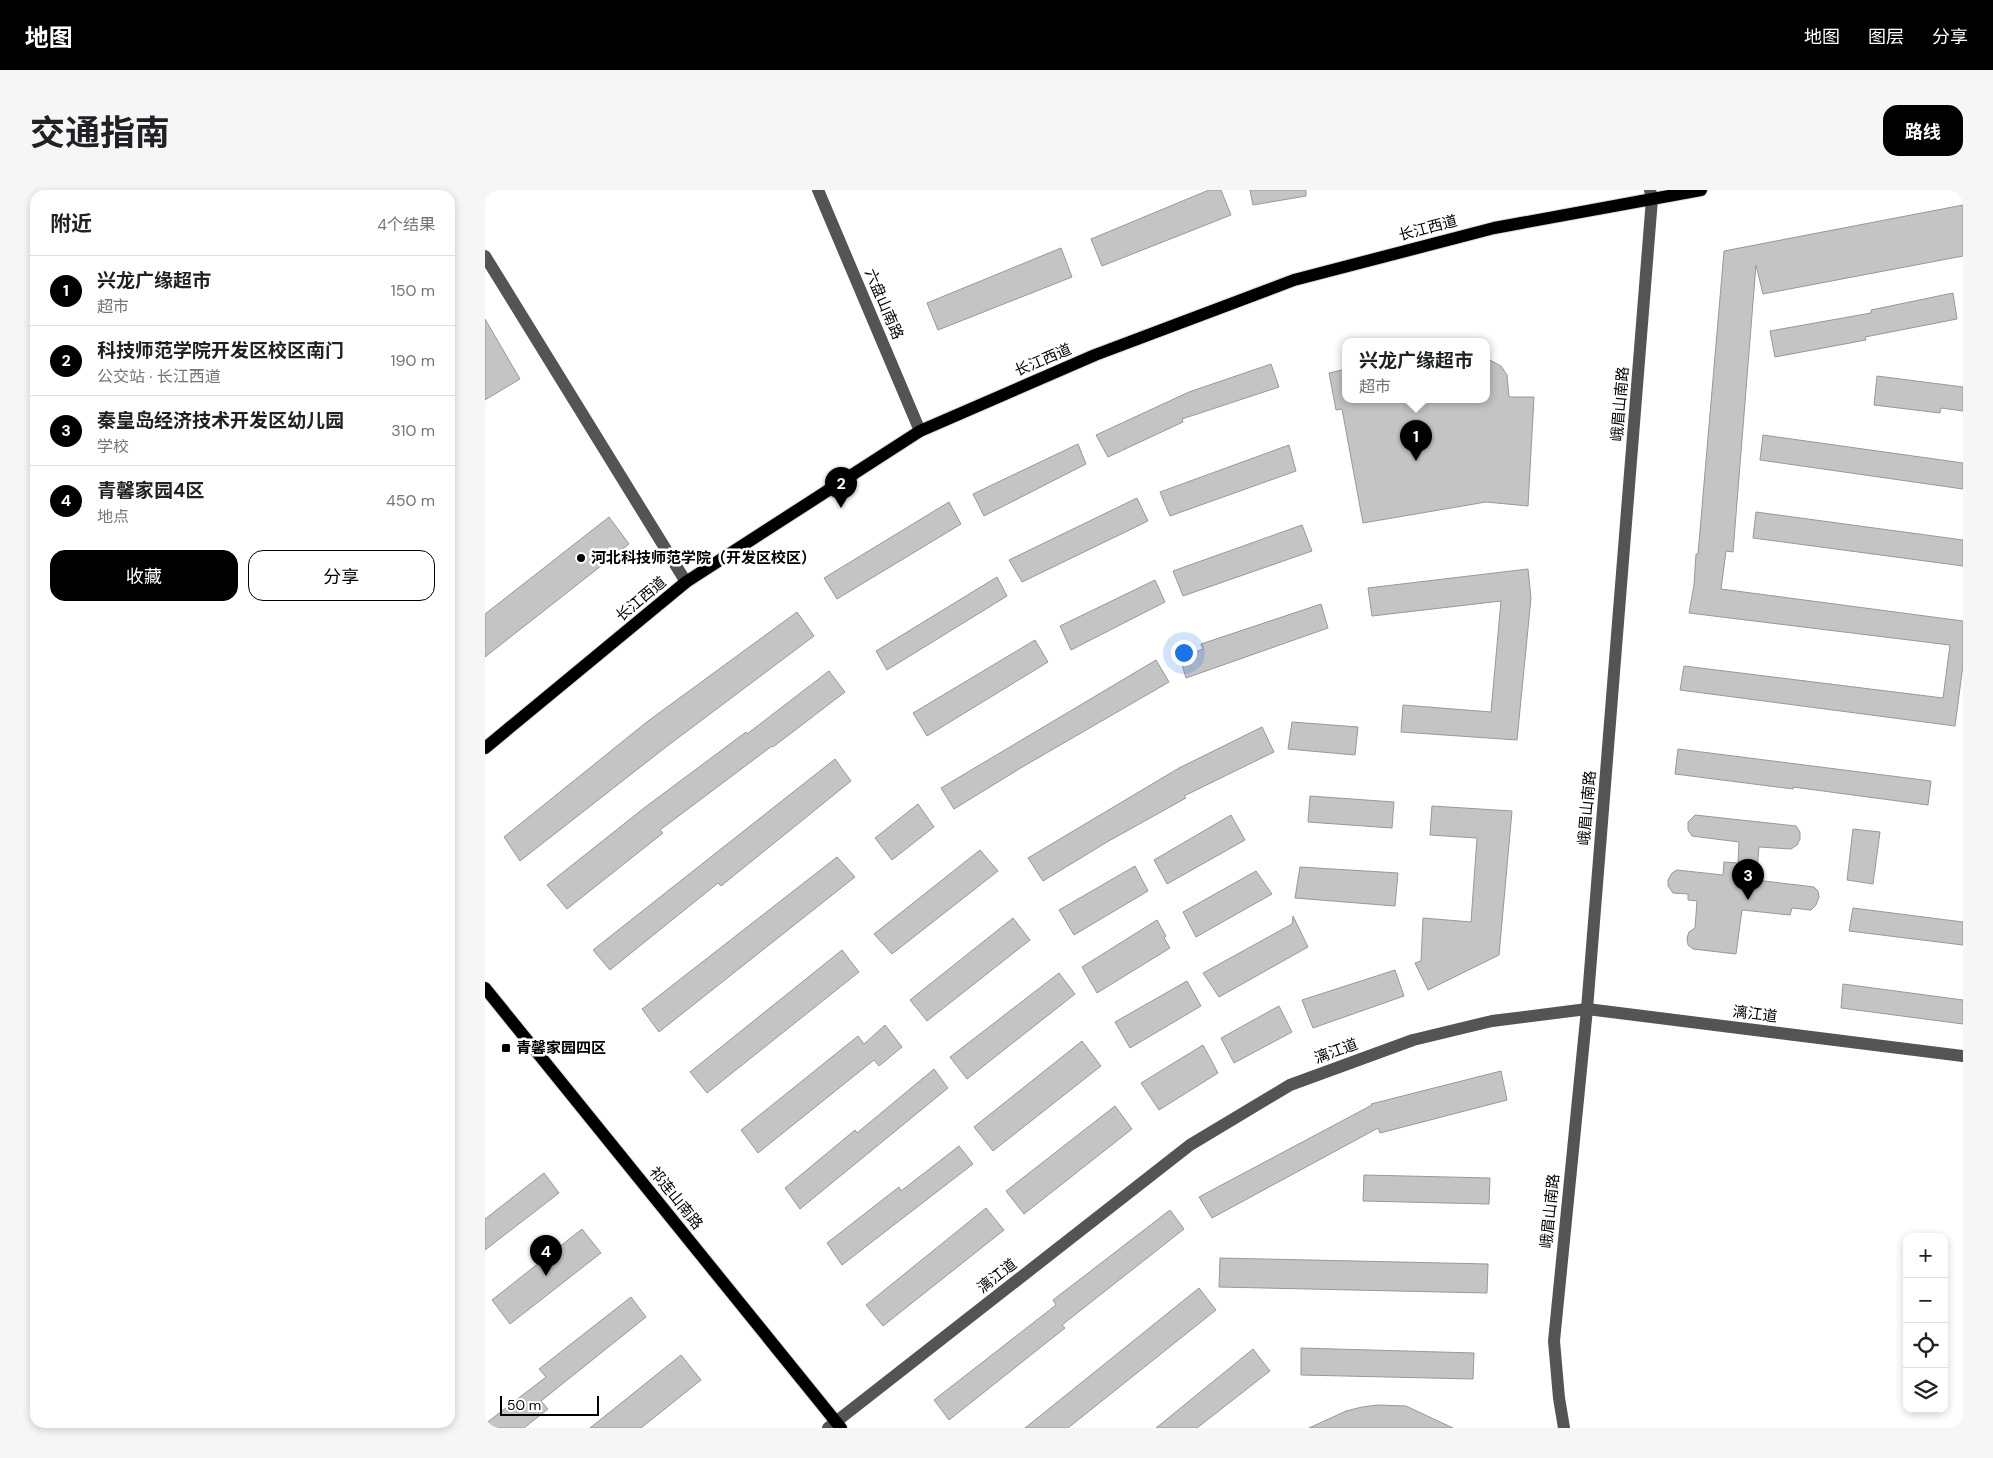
<!DOCTYPE html>
<html lang="zh">
<meta charset="utf-8">
<style>
body{margin:0;font-family:"DM Sans","Noto Sans SC",sans-serif;background:#f6f6f6;color:#202124}
.controls{position:absolute;right:15px;bottom:15px;display:grid;overflow:hidden;border-radius:10px;box-shadow:0 2px 8px #0003}
.controls button{width:45px;height:45px;display:grid;place-items:center;padding:0;border:0;border-bottom:1px solid #e0e0e0;background:#fff;color:#202124;font:25px sans-serif}
.scale{position:absolute;left:15px;bottom:12px;width:99px;box-sizing:border-box;padding-left:5px;border:2px solid #000;border-top:0;font-size:14px;line-height:18px;white-space:nowrap;color:#000;-webkit-text-stroke:4px #fff;paint-order:stroke}
.you{position:absolute;left:698px;top:462px;width:18px;height:18px;margin:-12px;border:4px solid #fff;border-radius:50%;background:#1a73e8;box-shadow:0 0 0 8px #1a73e833}
.badge{display:grid;place-items:center;width:32px;height:32px;border-radius:50%;background:#000;color:#fff;font-size:16px;font-weight:700}
.pin{position:absolute;translate:-50% -41px;filter:drop-shadow(0 1px 2px #0008)}
.pin::after{content:'';position:absolute;top:26px;width:18px;height:15px;background:inherit;clip-path:polygon(0 0,100% 0,50% 100%)}
.popup{position:absolute;left:857px;top:148px;width:148px;height:65px;box-sizing:border-box;display:grid;place-content:center;border-radius:10px;background:#fff;filter:drop-shadow(0 1px 4px #0005);font-size:16px;white-space:nowrap;color:#757577}
.popup b{font-size:19px;color:#202124}
.popup::after{content:'';position:absolute;left:50%;top:100%;margin-left:-10px;border:10px solid transparent;border-top-color:#fff}
.list{margin:0;padding:0;list-style:none}
h2{display:flex;justify-content:space-between;align-items:center;height:65px;margin:0;padding:0 20px;font-size:21px}
h2 small{font-size:16px;font-weight:400;color:#757577}
.list li{display:grid;grid-template-columns:32px 1fr auto;gap:15px;align-items:center;box-sizing:border-box;height:70px;padding:0 20px;border-top:1px solid #e0e0e0}
.list b{display:block;font-size:19px;white-space:nowrap}
.list p{margin:0;font-size:16px;white-space:nowrap;color:#757577}
.list em{font-size:16px;font-style:normal;color:#757577}
.actions{display:flex;gap:10px;padding:15px 20px}
.actions a{flex:1;padding:11px 0;border:1px solid #000;border-radius:15px;text-align:center;font-size:18px;color:#000}
.actions .main{background:#000;color:#fff}
.icon{flex:none;width:28px;height:28px;fill:none;stroke:currentColor;stroke-width:2;stroke-linecap:round;stroke-linejoin:round}
.map{position:relative;flex:none;width:1478px;height:1238px;overflow:hidden;border-radius:15px}
header{display:flex;align-items:center;gap:30px;box-sizing:border-box;height:70px;padding:0 25px;background:#000;color:#fff}
header strong{font-size:24px}
nav{display:flex;gap:28px;margin-inline-start:auto;font-size:18px}
.intro{display:flex;align-items:center;justify-content:space-between;box-sizing:border-box;height:120px;padding:0 30px}
h1{margin:0;font-size:35px}
.button{padding:12px 22px;border-radius:15px;background:#000;color:#fff;font-size:18px;font-weight:700}
main{display:flex;gap:30px;padding:0 30px}
aside{flex:1;background:#fff;border-radius:15px;box-shadow:0 2px 8px #0003}
.map>svg:first-child{display:block}
.building{fill:#c4c4c4;stroke:#989898}
.lines{fill:none;stroke-linecap:round;stroke-linejoin:round}
.major-casing{stroke:#dbdbdb;stroke-width:14}
.minor{stroke:#545454;stroke-width:12}
.major{stroke:#000;stroke-width:12}
.poi-dot{fill:#000;stroke:#fff;stroke-width:2}
.labels{text-anchor:middle;stroke-width:5;stroke-linejoin:round;paint-order:stroke}
.street-label{font-size:15px;fill:#000;stroke:#fff}
.poi-label{font-size:15px;font-weight:bold;fill:#000;stroke:#fff;text-anchor:start}
</style>
<header>
<strong>地图</strong>
<nav><a>地图</a><a>图层</a><a>分享</a></nav>
</header>
<div class="intro"><h1>交通指南</h1><a class="button">路线</a></div>
<main>
<aside>
<h2>附近<small>4个结果</small></h2>
<ul class="list">
<li><span class="badge">1</span><div><b>兴龙广缘超市</b><p>超市</p></div><em>150 m</em></li>
<li><span class="badge">2</span><div><b>科技师范学院开发区校区南门</b><p>公交站 · 长江西道</p></div><em>190 m</em></li>
<li><span class="badge">3</span><div><b>秦皇岛经济技术开发区幼儿园</b><p>学校</p></div><em>310 m</em></li>
<li><span class="badge">4</span><div><b>青馨家园4区</b><p>地点</p></div><em>450 m</em></li>
</ul>
<div class="actions"><a class="main">收藏</a><a>分享</a></div>
</aside>
<div class="map">
<svg width="1478" height="1238" viewBox="0 0 1478 1238">
<rect width="100%" height="100%" fill="#fff"/>
<g class="building">
<polygon points="724,0 736,0 746,25 617,76 606,49"/>
<polygon points="765,0 821,0 821,6 768,15"/>
<polygon points="1478,15 1478,66 1278,104 1271,75 1248,362 1241,361 1236,399 1478,431 1478,475 1470,536 1195,500 1199,476 1458,508 1465,455 1204,423 1209,395 1211,364 1213,364 1239,61"/>
<polygon points="576,58 587,87 453,140 442,113"/>
<polygon points="1468,103 1472,129 1380,147 1381,150 1290,167 1285,141 1386,123 1386,120"/>
<polygon points="0,129 35,189 0,210"/>
<polygon points="1001,168 1016,176 1022,185 1024,207 1049,207 1043,316 1001,312 878,333 857,219 851,220 844,183 861,179 861,210 1001,210"/>
<polygon points="786,174 794,197 697,229 698,232 623,267 611,245 704,202"/>
<polygon points="1392,186 1478,197 1478,221 1456,218 1455,223 1389,215"/>
<polygon points="1278,245 1478,273 1478,299 1275,270"/>
<polygon points="593,254 601,274 499,326 488,304"/>
<polygon points="804,255 811,281 685,326 675,302"/>
<polygon points="652,308 663,331 537,392 524,370"/>
<polygon points="464,312 476,334 352,409 339,388"/>
<polygon points="1271,322 1478,350 1478,376 1268,348"/>
<polygon points="124,327 144,354 0,467 0,424"/>
<polygon points="817,335 827,361 698,406 688,381"/>
<polygon points="1043,379 1046,408 1032,550 916,542 918,515 1006,522 1016,411 887,426 883,398"/>
<polygon points="512,387 522,406 402,480 391,461"/>
<polygon points="670,390 680,412 586,460 575,436"/>
<polygon points="836,414 843,438 701,488 695,468 718,459 716,454"/>
<polygon points="312,422 329,446 181,557 35,671 19,647 163,531"/>
<polygon points="550,450 563,472 442,546 428,523"/>
<polygon points="671,470 684,492 539,576 469,619 456,598"/>
<polygon points="344,481 360,502 288,557 287,556 175,640 178,643 82,719 62,695 159,618 261,542 262,544"/>
<polygon points="807,532 873,537 870,565 803,559"/>
<polygon points="777,537 789,562 699,606 701,608 622,652 558,691 543,668 694,578"/>
<polygon points="1193,559 1446,591 1443,615 1308,597 1308,599 1190,584"/>
<polygon points="350,569 366,591 236,696 233,693 125,780 108,760"/>
<polygon points="825,606 909,612 907,638 823,632"/>
<polygon points="433,614 449,637 407,670 390,648"/>
<polygon points="947,616 1027,621 1014,765 943,800 930,773 936,771 938,728 986,732 992,648 945,645"/>
<polygon points="746,625 760,650 682,694 669,670"/>
<polygon points="1210,625 1311,636 1315,642 1315,649 1312,655 1306,659 1274,657 1271,690 1329,697 1333,701 1334,707 1331,715 1326,720 1307,718 1305,725 1257,720 1251,764 1208,759 1203,755 1202,748 1204,742 1210,738 1212,711 1203,710 1203,704 1188,703 1183,696 1183,690 1187,683 1192,680 1238,685 1239,672 1253,673 1254,652 1207,646 1203,640 1203,632"/>
<polygon points="1368,639 1395,642 1388,694 1362,690"/>
<polygon points="495,660 513,681 407,764 389,744"/>
<polygon points="352,667 370,687 174,842 157,819"/>
<polygon points="650,676 663,701 589,745 574,720"/>
<polygon points="815,677 913,683 910,716 810,708"/>
<polygon points="771,681 787,704 711,747 698,722"/>
<polygon points="1368,718 1478,732 1478,755 1364,741"/>
<polygon points="808,726 823,757 734,807 718,783 807,734"/>
<polygon points="528,728 545,750 442,831 425,810"/>
<polygon points="672,730 681,746 679,748 685,758 612,803 597,777"/>
<polygon points="357,760 374,782 222,903 205,882"/>
<polygon points="910,780 919,806 828,838 817,810"/>
<polygon points="574,783 590,804 482,889 465,867"/>
<polygon points="702,791 716,816 645,858 630,832"/>
<polygon points="1358,794 1478,810 1478,834 1356,818"/>
<polygon points="794,816 807,842 749,873 736,848"/>
<polygon points="400,835 417,857 394,876 389,870 273,963 256,940 373,846 379,854"/>
<polygon points="597,851 616,876 508,961 489,937"/>
<polygon points="718,855 733,883 674,920 656,893"/>
<polygon points="449,879 463,898 315,1019 300,998 370,940 372,943"/>
<polygon points="1016,881 1022,910 895,943 893,938 727,1028 714,1007 887,915 886,914"/>
<polygon points="630,916 647,939 539,1024 521,1001"/>
<polygon points="474,956 488,974 357,1075 342,1053 414,997 416,1001"/>
<polygon points="59,983 74,1003 0,1060 0,1029"/>
<polygon points="879,985 1005,988 1004,1014 878,1011"/>
<polygon points="501,1018 519,1040 398,1136 381,1115"/>
<polygon points="685,1020 699,1039 577,1135 580,1138 464,1230 449,1210 571,1115 568,1110"/>
<polygon points="97,1039 116,1063 25,1134 7,1110"/>
<polygon points="735,1068 1003,1074 1002,1103 734,1097"/>
<polygon points="714,1098 731,1120 583,1238 540,1238"/>
<polygon points="146,1107 161,1127 56,1211 63,1219 39,1238 0,1238 0,1234 61,1187 54,1179"/>
<polygon points="816,1158 989,1163 988,1189 816,1185"/>
<polygon points="768,1159 785,1181 712,1238 671,1238"/>
<polygon points="196,1165 216,1190 156,1238 105,1238"/>
<polygon points="893,1215 921,1216 968,1238 824,1238 861,1221 877,1217"/>
</g>
<g class="lines">
<g class="major-casing">
<g id="major">
<polyline points="0,558 201,392 435,241 610,165 809,90 1009,38 1216,0"/>
<polyline points="0,798 356,1238"/>
</g>
</g>
<g class="minor">
<polyline points="333,0 435,241"/>
<polyline points="0,66 201,392"/>
<polyline points="343,1238 705,955 805,895 928,850 1007,831 1102,819 1478,866"/>
<polyline points="1079,1238 1074,1208 1069,1151 1102,819 1167,9 1165,0"/>
</g>
<use href="#major" class="major"/>
</g>
<g class="poi-dot">
<circle cx="96" cy="368" r="5"/>
<rect x="16" y="853" width="10" height="10" rx="2.5"/>
</g>
<g class="labels">
<g class="street-label">
<text transform="translate(943 38) rotate(-15)" y="5">长江西道</text>
<text transform="translate(399 114) rotate(67)" y="5">六盘山南路</text>
<text transform="translate(558 170) rotate(-23)" y="5">长江西道</text>
<text transform="translate(1135 214) rotate(-85)" y="5">峨眉山南路</text>
<text transform="translate(156 409) rotate(-40)" y="5">长江西道</text>
<text transform="translate(1102 618) rotate(-85)" y="5">峨眉山南路</text>
<text transform="translate(1270 824) rotate(7)" y="5">漓江道</text>
<text transform="translate(851 861) rotate(-20)" y="5">漓江道</text>
<text transform="translate(191 1008) rotate(51)" y="5">祁连山南路</text>
<text transform="translate(1065 1021) rotate(-84)" y="5">峨眉山南路</text>
<text transform="translate(512 1086) rotate(-38)" y="5">漓江道</text>
</g>
<g class="poi-label">
<text x="106" y="373">河北科技师范学院（开发区校区）</text>
<text x="31" y="863">青馨家园四区</text>
</g>
</g>
</svg>
<div class="controls">
<button>+</button>
<button>−</button>
<button><svg class="icon" aria-label="locate" viewBox="0 0 24 24"><circle cx="12" cy="12" r="6"/><path d="M12 2v4M12 18v4M2 12h4M18 12h4"/></svg></button>
<button><svg class="icon" aria-label="layers" viewBox="0 0 24 24"><path d="M12 4l9 5-9 5-9-5zM3 14l9 5 9-5"/></svg></button>
</div>
<div class="scale">50 m</div>
<div class="you"></div>
<div class="pin badge" style="left:931px;top:271px">1</div>
<div class="popup"><b>兴龙广缘超市</b>超市</div>
<div class="pin badge" style="left:356px;top:318px">2</div>
<div class="pin badge" style="left:1263px;top:710px">3</div>
<div class="pin badge" style="left:61px;top:1086px">4</div>
</div>
</main>
